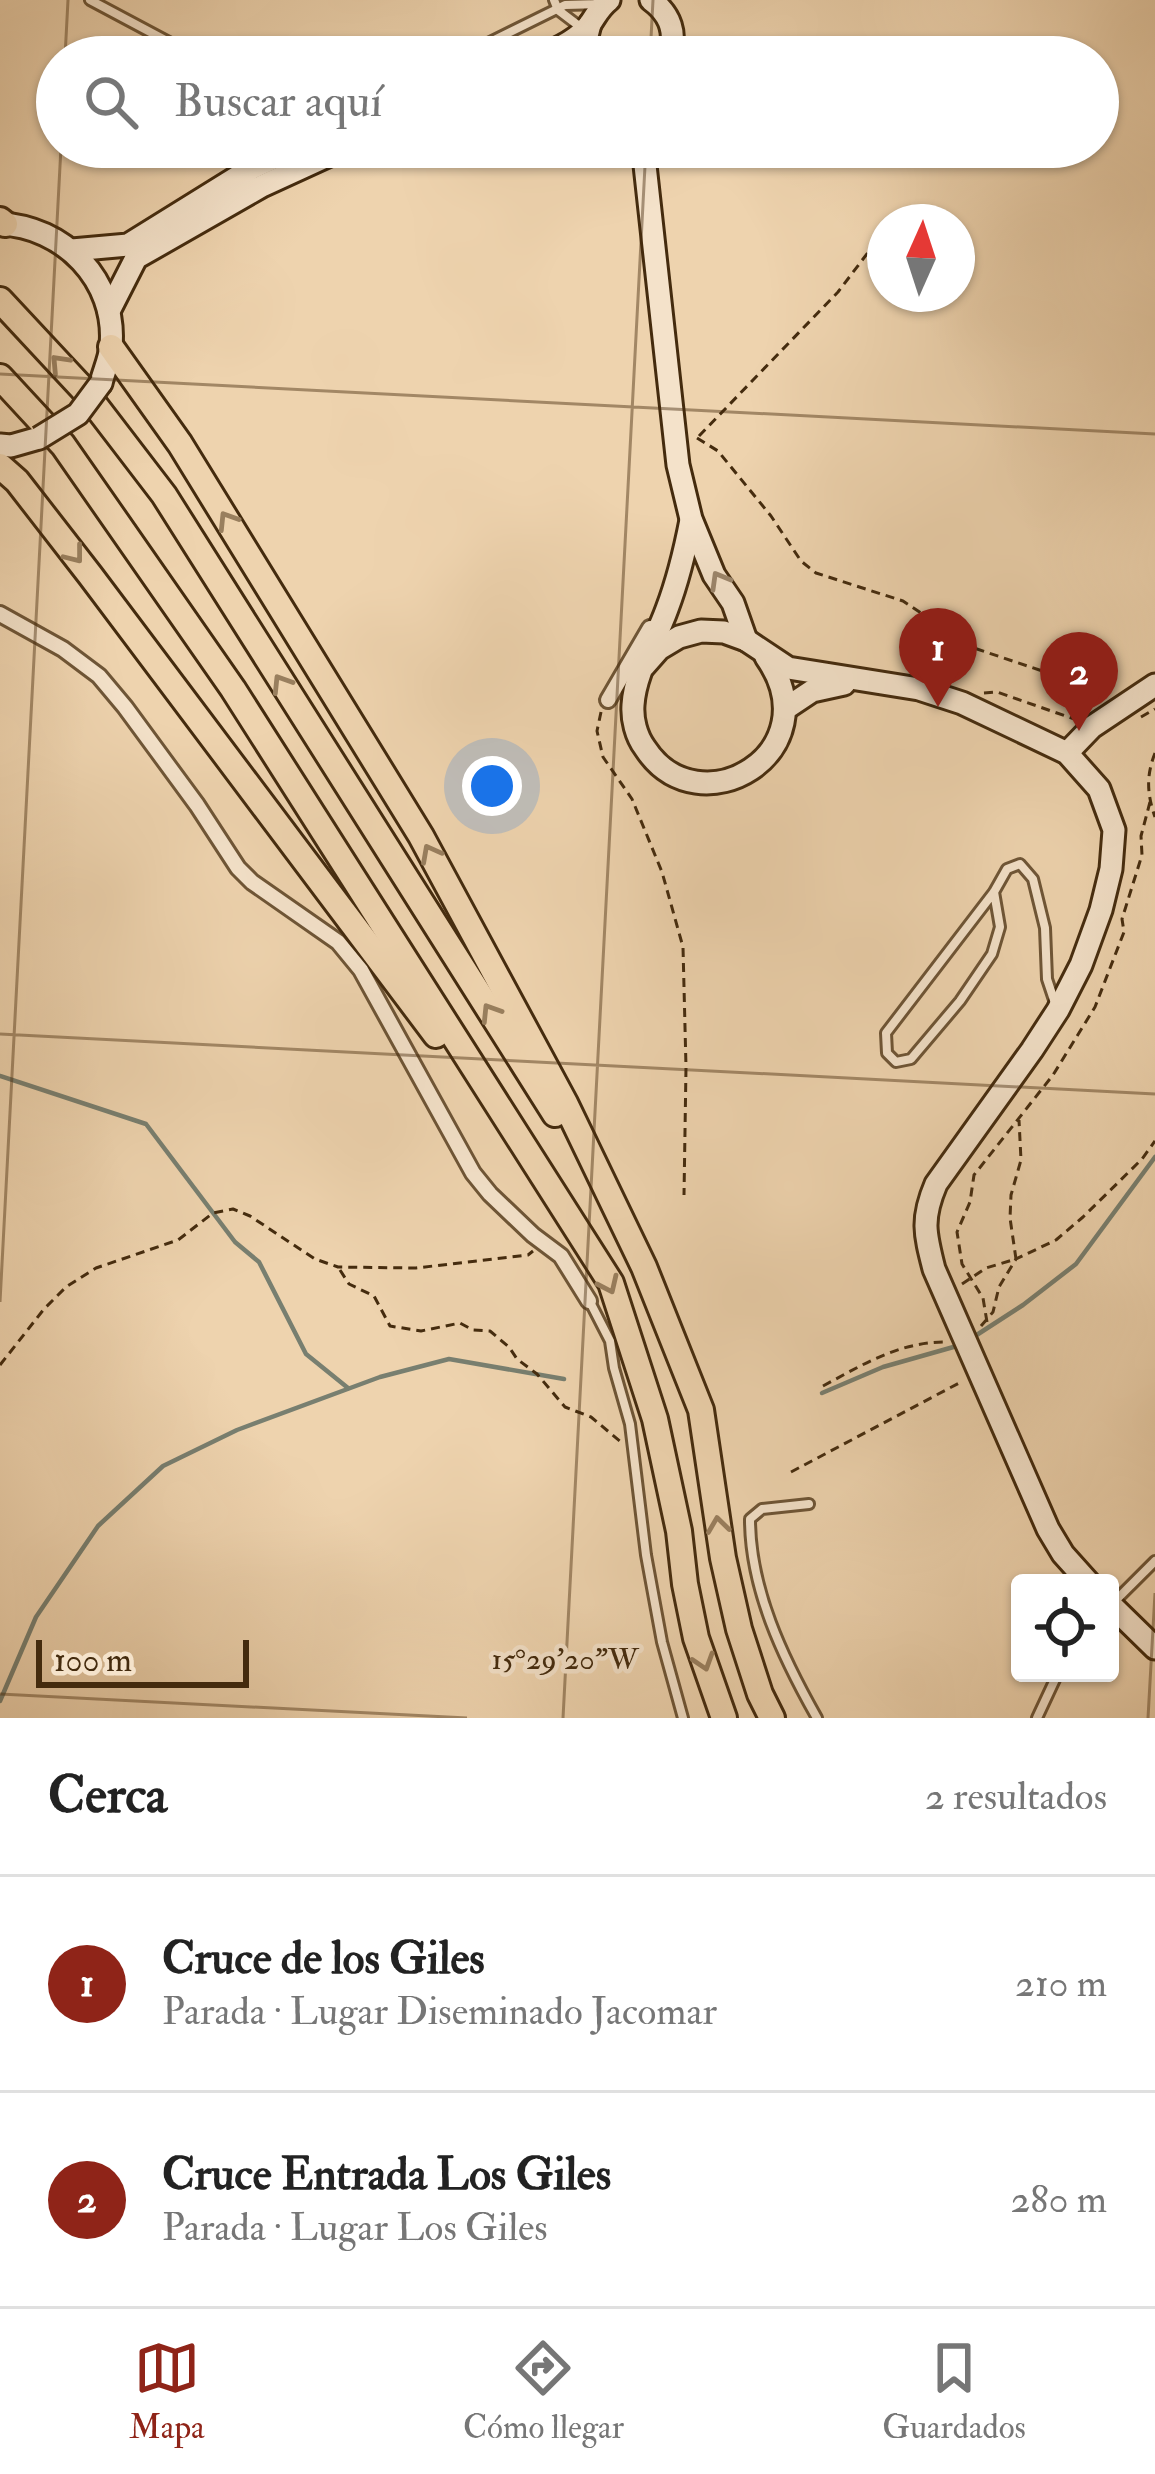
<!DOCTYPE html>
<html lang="es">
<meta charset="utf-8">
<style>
body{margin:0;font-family:"IM FELL Double Pica",serif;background:#f2f2f2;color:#222}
.controls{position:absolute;right:36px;bottom:36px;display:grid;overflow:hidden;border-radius:12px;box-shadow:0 3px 9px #0004}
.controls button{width:108px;height:108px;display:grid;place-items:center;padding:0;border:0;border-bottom:3px solid #e0e0e0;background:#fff;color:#222;font:60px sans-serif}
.compass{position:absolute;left:867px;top:204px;width:108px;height:108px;border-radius:50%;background:#fff;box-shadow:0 3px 9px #0004;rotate:3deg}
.scale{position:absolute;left:36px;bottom:30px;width:213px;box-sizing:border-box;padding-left:12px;border:6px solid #442b0e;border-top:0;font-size:33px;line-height:42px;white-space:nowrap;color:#442b0e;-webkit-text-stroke:9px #f4e2ca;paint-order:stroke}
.you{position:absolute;left:492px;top:786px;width:42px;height:42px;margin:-30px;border:9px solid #fff;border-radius:50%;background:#1a73e8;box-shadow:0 0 0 18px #1a73e833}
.badge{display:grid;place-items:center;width:78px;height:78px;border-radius:50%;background:#8f2418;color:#fff;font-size:39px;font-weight:700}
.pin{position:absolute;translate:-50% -99px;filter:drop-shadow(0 3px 6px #0008)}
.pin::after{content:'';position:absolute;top:63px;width:42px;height:36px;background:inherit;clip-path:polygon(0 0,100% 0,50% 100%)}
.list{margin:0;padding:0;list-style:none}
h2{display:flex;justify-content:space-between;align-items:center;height:156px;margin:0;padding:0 48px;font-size:51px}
h2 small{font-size:39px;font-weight:400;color:#767676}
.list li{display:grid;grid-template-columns:78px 1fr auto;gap:36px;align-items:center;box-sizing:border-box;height:216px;padding:0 48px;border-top:3px solid #e0e0e0}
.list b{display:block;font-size:45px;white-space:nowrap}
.list p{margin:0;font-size:39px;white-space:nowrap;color:#767676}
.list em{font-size:39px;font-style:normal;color:#767676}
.icon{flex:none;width:66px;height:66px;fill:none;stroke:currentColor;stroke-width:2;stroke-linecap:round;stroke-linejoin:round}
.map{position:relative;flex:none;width:1155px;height:1718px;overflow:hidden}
.search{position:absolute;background:#fff;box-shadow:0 3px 9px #0004;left:36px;right:36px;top:36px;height:132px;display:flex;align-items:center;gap:30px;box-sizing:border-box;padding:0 42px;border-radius:66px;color:#767676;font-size:45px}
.sheet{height:588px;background:#fff}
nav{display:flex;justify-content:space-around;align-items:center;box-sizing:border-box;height:168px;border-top:3px solid #e0e0e0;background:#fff;font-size:33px;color:#767676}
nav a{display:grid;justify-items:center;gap:6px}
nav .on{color:#8f2418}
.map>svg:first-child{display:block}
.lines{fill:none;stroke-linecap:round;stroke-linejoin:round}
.stream{stroke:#787f70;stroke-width:4.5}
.lane-casing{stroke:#6e5536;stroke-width:14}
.street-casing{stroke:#6e5536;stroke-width:20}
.secondary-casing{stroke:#442b0e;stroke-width:27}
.highway-casing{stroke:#442b0e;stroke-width:30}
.path{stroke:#442b0e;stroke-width:3;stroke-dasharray:9 6;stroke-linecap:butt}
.lane{stroke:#f4e2ca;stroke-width:8}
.street{stroke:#f4e2ca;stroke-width:14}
.secondary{stroke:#f4e2ca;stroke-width:21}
.highway{stroke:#eed3ae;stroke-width:24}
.secondary-bridge-casing{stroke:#442b0e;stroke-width:27;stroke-linecap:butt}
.secondary-bridge{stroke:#f4e2ca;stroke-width:21}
.oneway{stroke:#997f5e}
.oneway2{stroke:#9c866c}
.ticks{fill:none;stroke:#442b0e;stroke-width:3;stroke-opacity:0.45}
.ticks-label{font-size:30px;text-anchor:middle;fill:#442b0e;stroke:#f4e2ca;stroke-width:9;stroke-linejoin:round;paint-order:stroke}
</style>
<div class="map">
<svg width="1155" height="1718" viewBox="0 0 1155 1718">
<rect width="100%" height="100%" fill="#eed3ae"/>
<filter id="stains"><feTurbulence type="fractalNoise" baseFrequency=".00167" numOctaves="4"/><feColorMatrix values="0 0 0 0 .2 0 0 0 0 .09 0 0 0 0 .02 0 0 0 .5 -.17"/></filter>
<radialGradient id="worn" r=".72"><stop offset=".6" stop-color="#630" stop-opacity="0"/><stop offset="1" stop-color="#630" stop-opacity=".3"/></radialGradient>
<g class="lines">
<g class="stream">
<polyline points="0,1076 146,1124 235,1242 259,1262 306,1354 348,1388"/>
<polyline points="972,1338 1023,1305 1076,1264 1155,1157"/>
<polyline points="822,1393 883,1367 957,1346"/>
<polyline points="0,1701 36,1617 98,1526 163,1466 237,1430 380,1377 449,1359 564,1379"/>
</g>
<g class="lane-casing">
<g id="lane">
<polyline points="90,0 197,57"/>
<polyline points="554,0 558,10 583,29"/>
<polyline points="397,57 488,43 565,5 601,4"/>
<polyline points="994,892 1000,927 992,954 960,1001 911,1059 896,1062 887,1053 886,1033 994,892 1007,869 1020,864 1033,879 1045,928 1047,979 1055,1003"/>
<polyline points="590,1302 610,1341 614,1368 630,1424 646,1555 662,1642 683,1718"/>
<path d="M809,1504l-47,5 -12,10c0,70 33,139 67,199"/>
<polyline points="1112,1604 1155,1561"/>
<polyline points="1037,1718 1058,1673"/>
</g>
</g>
<g class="street-casing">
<g id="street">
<polyline points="0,614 63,649 99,676 125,707 197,805 238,868 252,882 338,942 361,970 473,1173 490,1194 533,1235 561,1256 589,1301"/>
<polyline points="608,700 650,628"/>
</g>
</g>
<g class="secondary-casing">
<g id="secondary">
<path d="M651,0c19,14 27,34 17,57"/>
<polyline points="590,24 587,36 593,57"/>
<path d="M538,57c18,-7 40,-17 52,-33 7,-10 9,-16 19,-24"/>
<polyline points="643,147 678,465 691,519 714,575 733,603 746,640"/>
<path d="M0,224c63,2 117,56 111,122 -1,12 -7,25 -10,37"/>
<polyline points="72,250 128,245 252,168 298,147"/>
<polyline points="109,311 136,258 262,186 347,147"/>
<polyline points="0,445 11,446 39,438"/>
<path d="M691,520c-6,31 -13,60 -24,89 -11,31 -32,63 -34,96 -1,14 3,31 12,43 54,83 188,4 121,-91"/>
<path d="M644,666l15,-17 20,-12 22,-6 23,1 22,8 42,28 131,21 43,14 105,50 32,36 15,41 -3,39 -10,41 -20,55 -23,45 -26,40 -96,134c-15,35 -11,50 -2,85l114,260 15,25 26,29"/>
<polyline points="785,709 812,691 844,684"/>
<polyline points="1067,753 1092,727 1155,685"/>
<polyline points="1110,1604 1155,1648"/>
</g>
</g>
<g class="highway-casing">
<g id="highway">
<polyline points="0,220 5,224"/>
<polyline points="0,300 82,388 164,495 555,1114"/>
<polyline points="111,347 180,444 421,836 565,1103 644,1267 701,1410 723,1558 739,1629 760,1694 772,1718"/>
<polyline points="0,377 63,445 233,689 611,1283 655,1419 679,1531 685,1584 696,1638 724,1718"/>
<polyline points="0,466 17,481 90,575 436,1035"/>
</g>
</g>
<g class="path">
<polyline points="699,436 838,292 879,238"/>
<polyline points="697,438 718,451 771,516 801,561 816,573 903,601 974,648 1072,681 1083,696 1083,712"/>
<polyline points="984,693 997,692 1077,720"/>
<polyline points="601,712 597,731 603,757 632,799 662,872 683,947 686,1067 684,1195"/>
<polyline points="1141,717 1155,709"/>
<path d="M1155,753c-9,23 -8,41 0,64"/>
<polyline points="340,1270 349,1284 374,1296 390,1326 421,1331 460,1323 473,1330 490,1331 509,1347 517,1359 537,1374 565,1407 591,1417 621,1442"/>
<polyline points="962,1284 986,1268 1016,1259 1010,1218 1011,1195 1021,1160 1019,1120"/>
<polyline points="987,1322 983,1298 962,1264 957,1232 970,1202 974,1175 1053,1075 1095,1007 1124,932 1122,919 1142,855 1141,836 1150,802"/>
<polyline points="981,1326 993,1312 999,1287 1016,1259 1056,1240 1083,1217 1142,1159 1155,1141"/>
<polyline points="0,1365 44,1309 66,1287 96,1268 178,1240 213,1213 233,1209 250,1216 315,1259 338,1267 416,1268 528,1255 533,1251"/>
<path d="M823,1386c39,-21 76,-44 122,-44"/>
<polyline points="791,1472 961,1382"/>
</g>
<use href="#lane" class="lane"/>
<use href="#street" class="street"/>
<use href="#secondary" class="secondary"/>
<use href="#highway" class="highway"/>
<g class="secondary-bridge-casing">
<polyline id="secondary-bridge" points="39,438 78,414 101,383"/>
</g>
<use href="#secondary-bridge" class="secondary-bridge"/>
</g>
<defs><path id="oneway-chevron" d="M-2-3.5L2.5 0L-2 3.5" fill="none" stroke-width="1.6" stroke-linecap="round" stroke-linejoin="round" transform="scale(3)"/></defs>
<g class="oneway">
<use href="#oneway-chevron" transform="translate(59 363) rotate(-133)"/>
<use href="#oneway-chevron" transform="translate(227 520) rotate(-122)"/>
<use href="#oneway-chevron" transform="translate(75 555) rotate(52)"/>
<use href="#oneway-chevron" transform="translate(281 683) rotate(-122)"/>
<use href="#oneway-chevron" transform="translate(430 853) rotate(-118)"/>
<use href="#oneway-chevron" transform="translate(490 1012) rotate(-122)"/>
<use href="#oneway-chevron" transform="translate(609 1285) rotate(65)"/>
<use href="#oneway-chevron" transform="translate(718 1525) rotate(-98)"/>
<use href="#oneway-chevron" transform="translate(704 1662) rotate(72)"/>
</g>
<use class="oneway2" href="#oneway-chevron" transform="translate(719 580) rotate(-120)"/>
<path class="ticks" d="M65,57l3,-57M650,57l3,-57M0,374l1155,60M0,1034l1155,60M0,1302l61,-1155M0,1694l467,24M563,1718l83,-1571M1148,1718l7,-125"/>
<g class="ticks-label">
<text x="565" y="1669">15°29'20"W</text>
</g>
<rect width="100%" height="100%" filter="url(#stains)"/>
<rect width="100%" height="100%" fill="url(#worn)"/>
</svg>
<div class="controls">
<button><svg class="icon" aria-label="locate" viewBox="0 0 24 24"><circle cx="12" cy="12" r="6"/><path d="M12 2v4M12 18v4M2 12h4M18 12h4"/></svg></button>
</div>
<svg class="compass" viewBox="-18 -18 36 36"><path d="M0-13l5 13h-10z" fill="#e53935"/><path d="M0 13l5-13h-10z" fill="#767676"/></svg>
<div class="scale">100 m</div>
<div class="you"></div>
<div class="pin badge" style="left:938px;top:707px">1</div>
<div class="pin badge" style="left:1079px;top:731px">2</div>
<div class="search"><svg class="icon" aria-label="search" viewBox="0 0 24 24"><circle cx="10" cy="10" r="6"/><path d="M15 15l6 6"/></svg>Buscar aquí</div>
</div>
<section class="sheet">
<h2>Cerca<small>2 resultados</small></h2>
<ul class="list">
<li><span class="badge">1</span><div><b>Cruce de los Giles</b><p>Parada · Lugar Diseminado Jacomar</p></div><em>210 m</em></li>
<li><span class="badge">2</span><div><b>Cruce Entrada Los Giles</b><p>Parada · Lugar Los Giles</p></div><em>280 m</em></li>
</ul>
</section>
<nav>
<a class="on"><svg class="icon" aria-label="map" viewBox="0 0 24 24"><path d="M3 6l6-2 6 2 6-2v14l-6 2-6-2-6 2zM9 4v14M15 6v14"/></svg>Mapa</a>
<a><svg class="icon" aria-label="directions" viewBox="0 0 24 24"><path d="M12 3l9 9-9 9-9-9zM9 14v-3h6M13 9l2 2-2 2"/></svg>Cómo llegar</a>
<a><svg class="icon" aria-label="saved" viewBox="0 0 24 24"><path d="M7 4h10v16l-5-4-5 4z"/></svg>Guardados</a>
</nav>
